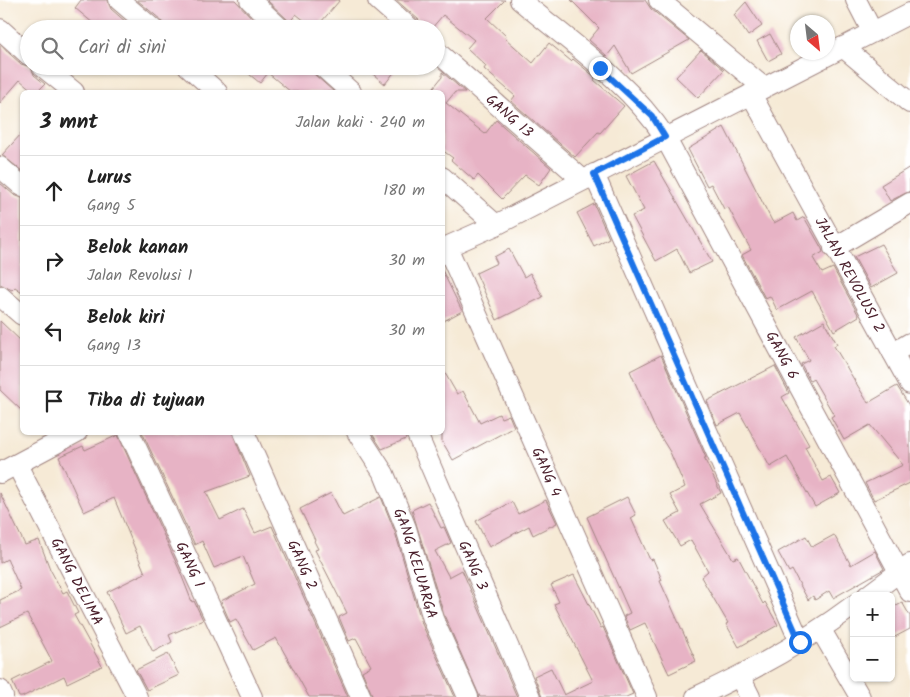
<!DOCTYPE html>
<html lang="id">
<meta charset="utf-8">
<style>
body{margin:0;font-family:Kalam,sans-serif;background:#f2f2f2;color:#222}
.controls{position:absolute;right:15px;bottom:15px;display:grid;overflow:hidden;border-radius:8px;box-shadow:0 1px 4px #0004}
.controls button{width:45px;height:45px;display:grid;place-items:center;padding:0;border:0;border-bottom:1px solid #e0e0e0;background:#fff;color:#222;font:25px sans-serif}
.compass{position:absolute;left:790px;top:15px;width:45px;height:45px;border-radius:50%;background:#fff;box-shadow:0 1px 4px #0004;rotate:152deg}
.stop{position:absolute;width:15px;height:15px;margin:-11px;border:4px solid #1a73e8;border-radius:50%;background:#fff}
.stop.end{background:#1a73e8;border-color:#fff;box-shadow:0 1px 5px #0008}
.list{margin:0;padding:0;list-style:none}
h2{display:flex;justify-content:space-between;align-items:center;height:65px;margin:0;padding:0 20px;font-size:21px}
h2 small{font-size:16px;font-weight:400;color:#767676}
.list li{display:grid;grid-template-columns:32px 1fr auto;gap:15px;align-items:center;box-sizing:border-box;height:70px;padding:0 20px;border-top:1px solid #e0e0e0}
.list b{display:block;font-size:19px;white-space:nowrap}
.list p{margin:0;font-size:16px;white-space:nowrap;color:#767676}
.list em{font-size:16px;font-style:normal;color:#767676}
.icon{flex:none;width:28px;height:28px;fill:none;stroke:currentColor;stroke-width:2;stroke-linecap:round;stroke-linejoin:round}
.map{position:relative;flex:none;width:910px;height:697px;overflow:hidden}
.search{position:absolute;background:#fff;box-shadow:0 1px 4px #0004;left:20px;top:20px;width:425px;height:55px;display:flex;align-items:center;gap:12px;box-sizing:border-box;padding:0 18px;border-radius:28px;color:#767676;font-size:19px}
.panel{position:absolute;background:#fff;box-shadow:0 1px 4px #0004;left:20px;top:90px;width:425px;height:345px;border-radius:8px}
.map>svg:first-child{display:block}
.building{fill:#e7b3c5}
.lines{fill:none;stroke-linecap:round;stroke-linejoin:round}
.minor-casing{stroke:#a08480;stroke-width:22}
.minor{stroke:#fff;stroke-width:20}
.route{stroke:#1a73e8;stroke-width:6}
.labels{text-anchor:middle;stroke-width:5;stroke-linejoin:round;paint-order:stroke}
.street-label{font-size:15px;fill:#4a1f2b;stroke:#fff}
</style>
<div class="map">
<svg width="910" height="697" viewBox="0 0 910 697">
<rect width="100%" height="100%" fill="#fff"/>
<filter id="ink" filterUnits="userSpaceOnUse"><feTurbulence type="fractalNoise" baseFrequency=".02" numOctaves="2"/><feDisplacementMap in="SourceGraphic" scale="10" xChannelSelector="R" yChannelSelector="G"/><feConvolveMatrix kernelMatrix="1 2 1 2 8 2 1 2 1" color-interpolation-filters="sRGB"/></filter>
<filter id="wash" filterUnits="userSpaceOnUse"><feTurbulence type="fractalNoise" baseFrequency=".0096" numOctaves="4" result="noise"/><feDisplacementMap in="SourceGraphic" scale="20" xChannelSelector="R" yChannelSelector="G"/><feGaussianBlur stdDeviation="1.12" result="paint"/><feColorMatrix in="noise" values="0 0 0 0 0 0 0 0 0 0 0 0 0 0 0 0 0 1.4 0 .05"/><feComposite in="paint" operator="in"/></filter>
<g filter="url(#wash)">
<rect width="100%" height="100%" fill="#f6ead6"/>
<g id="blocks">
<g class="building">
<polygon points="81,0 107,0 111,9 134,29 100,29 75,8"/>
<polygon points="137,0 235,0 255,21 247,29 165,29 161,20"/>
<polygon points="267,0 340,0 315,29 296,14 290,22"/>
<polygon points="396,0 505,0 487,18 506,36 505,38 533,63 549,43 571,61 573,59 590,73 595,77 594,80 624,106 600,133 598,132 575,157 511,101 515,96 484,69 486,66 467,48 474,40 443,15 431,29 423,29 419,20"/>
<polygon points="571,0 645,0 651,9 689,40 631,73 615,46 607,56 589,40 599,28"/>
<polygon points="746,2 762,26 748,36 734,15"/>
<polygon points="770,34 781,54 768,61 757,41"/>
<polygon points="0,45 21,64 31,67 34,75 45,84 37,92 34,92 20,80 0,103"/>
<polygon points="701,50 724,70 698,98 676,77"/>
<polygon points="239,66 310,66 314,74 334,92 291,92 268,73 260,83"/>
<polygon points="363,66 399,66 385,84"/>
<polygon points="442,72 465,92 455,92 446,103 485,134 496,120 551,168 539,185 525,175 502,199 478,175 474,180 451,160 453,158 442,150 442,92 430,92 442,77"/>
<polygon points="724,127 772,221 774,223 793,213 797,221 804,217 822,249 823,252 813,258 822,273 833,268 859,316 834,331 812,291 777,310 770,296 765,298 742,255 751,250 728,207 724,209 711,184 707,186 688,149"/>
<polygon points="22,133 22,171 2,155"/>
<polygon points="654,161 712,262 689,273 677,249 656,261 632,216 644,210 626,176"/>
<polygon points="910,167 910,191 890,201 881,185"/>
<polygon points="0,183 14,195 22,198 22,292 15,287 12,290 0,284"/>
<polygon points="594,204 609,238 594,246 577,213"/>
<polygon points="881,244 898,273 871,288 854,257"/>
<polygon points="509,249 524,277 530,273 543,297 497,320 476,273 497,263 494,257"/>
<polygon points="442,270 462,311 442,322"/>
<polygon points="0,321 22,342 22,411 0,390"/>
<polygon points="824,321 837,344 834,346 868,403 897,386 910,407 910,483 874,500 865,483 903,465 870,425 844,440 831,417 834,415 813,379 810,381 801,364 809,360 796,337"/>
<polygon points="661,355 706,458 704,458 721,493 700,504 733,559 738,557 763,604 765,602 778,625 739,647 726,624 728,623 701,577 708,571 691,540 680,546 665,521 680,513 670,495 685,487 670,452 654,426 630,371"/>
<polygon points="775,366 789,393 782,397 809,445 805,447 823,481 831,477 840,493 815,507 787,457 770,467 740,413 717,425 707,401"/>
<polygon points="442,368 457,394 463,391 480,423 499,414 501,418 509,415 514,427 453,460 442,441"/>
<polygon points="142,432 232,432 250,476 206,492 220,520 243,509 255,533 272,526 348,697 309,697 276,638 253,650 236,619 230,622 221,601 255,584 243,556 214,568 202,541 195,545"/>
<polygon points="371,432 404,432 406,439 382,449"/>
<polygon points="118,435 179,569 192,602 194,601 203,620 169,635 172,642 153,652 140,626 126,633 107,592 145,573 114,498 84,512 59,457 83,446 85,450"/>
<polygon points="0,493 25,545 39,540 50,569 63,593 67,591 78,613 74,615 102,666 67,683 64,676 22,697 19,697 12,681 52,661 27,614 0,627 0,600 21,590 7,559 0,563"/>
<polygon points="331,493 343,516 381,497 395,532 422,624 455,697 373,697 362,671 371,666 356,638 349,641 339,617 347,613 315,550 318,549 314,541 315,540 300,509"/>
<polygon points="627,497 636,515 631,518 650,560 653,559 662,580 660,581 696,661 669,674 645,623 630,630 624,616 630,613 587,517"/>
<polygon points="546,500 557,523 533,535 529,526 489,547 476,521 512,502 518,514"/>
<polygon points="428,502 441,528 444,527 451,543 435,551 449,577 462,570 517,697 480,697 444,615 412,510"/>
<polygon points="834,535 851,565 875,551 884,569 833,598 829,591 815,600 813,596 808,600 792,570 789,572 778,552 806,536 812,547"/>
<polygon points="574,575 601,628 603,627 633,694 626,697 542,697 534,676 551,668 564,695 593,681 554,604 559,602 551,585"/>
<polygon points="902,602 910,616 910,629 891,639 891,608"/>
<polygon points="168,654 179,675 147,690 136,670"/>
</g>
</g>
</g>
<g filter="url(#ink)">
<use href="#blocks" fill-opacity="0" stroke="#a08480" stroke-width="1"/>
<g class="lines">
<g class="minor-casing">
<g id="minor">
<polyline points="119,0 153,29"/>
<polyline points="250,0 281,29"/>
<polyline points="378,0 411,29"/>
<path id="s1" d="M520,0c50,42 109,82 145,137l245,455"/>
<polyline points="659,0 763,87"/>
<polyline points="856,0 872,31"/>
<polyline points="0,29 29,55"/>
<polyline points="843,47 910,103"/>
<path id="s2" d="M436,51l147,129"/>
<polyline points="42,66 74,92"/>
<polyline points="188,66 217,92"/>
<polyline points="322,66 351,92"/>
<path id="s3" d="M751,94l159,290"/>
<polyline points="0,167 22,186"/>
<polyline points="594,174 800,642"/>
<polyline points="442,177 496,225"/>
<path id="s4" d="M447,247l200,450"/>
<polyline points="834,248 910,203"/>
<polyline points="442,249 496,225 910,13"/>
<polyline points="0,296 22,315"/>
<polyline points="893,353 910,343"/>
<path id="s5" d="M129,432l123,265"/>
<path id="s6" d="M244,432l117,265"/>
<path id="s7" d="M357,432l27,42 22,54 27,91 35,78"/>
<path id="s8" d="M416,432l114,265"/>
<path id="s9" d="M17,465l120,232"/>
<polyline points="0,473 77,432"/>
<polyline points="867,596 910,564"/>
<polyline points="821,630 860,697"/>
<polyline points="740,677 750,697"/>
<polyline points="0,690 3,697"/>
<path d="M696,697c56,-26 109,-55 158,-92"/>
</g>
</g>
<use href="#minor" class="minor"/>
</g>
</g>
<g class="lines" filter="url(#ink)">
<polyline class="route" points="600,68 652,116 665,137 594,174 800,642"/>
</g>
<g class="labels">
<g class="street-label">
<text dy="5" stroke="none"><textPath href="#s2" startOffset="98">GANG 13</textPath></text>
<text dy="5" stroke="none"><textPath href="#s3" startOffset="206">JALAN REVOLUSI 2</textPath></text>
<text dy="5" stroke="none"><textPath href="#s1" startOffset="448">GANG 6</textPath></text>
<text dy="5" stroke="none"><textPath href="#s4" startOffset="246">GANG 4</textPath></text>
<text dy="5" stroke="none"><textPath href="#s7" startOffset="145">GANG KELUARGA</textPath></text>
<text dy="5" stroke="none"><textPath href="#s8" startOffset="145">GANG 3</textPath></text>
<text dy="5" stroke="none"><textPath href="#s5" startOffset="146">GANG 1</textPath></text>
<text dy="5" stroke="none"><textPath href="#s6" startOffset="145">GANG 2</textPath></text>
<text dy="5" stroke="none"><textPath href="#s9" startOffset="131">GANG DELIMA</textPath></text>
</g>
</g>
</svg>
<div class="controls">
<button>+</button>
<button>−</button>
</div>
<svg class="compass" viewBox="-18 -18 36 36"><path d="M0-13l5 13h-10z" fill="#e53935"/><path d="M0 13l5-13h-10z" fill="#767676"/></svg>
<div class="stop" style="left:800px;top:642px"></div>
<div class="stop end" style="left:600px;top:68px"></div>
<div class="search"><svg class="icon" aria-label="search" viewBox="0 0 24 24"><circle cx="10" cy="10" r="6"/><path d="M15 15l6 6"/></svg>Cari di sini</div>
<section class="panel">
<h2>3 mnt<small>Jalan kaki · 240 m</small></h2>
<ul class="list">
<li><svg class="icon" aria-label="ahead" viewBox="0 0 24 24"><path d="M12 20V5M6 11l6-6 6 6"/></svg><div><b>Lurus</b><p>Gang 5</p></div><em>180 m</em></li>
<li><svg class="icon" aria-label="right" viewBox="0 0 24 24"><path d="M7 20v-9h11M14 6l5 5-5 5"/></svg><div><b>Belok kanan</b><p>Jalan Revolusi 1</p></div><em>30 m</em></li>
<li><svg class="icon" aria-label="left" viewBox="0 0 24 24"><path d="M17 20v-9H6M10 6l-5 5 5 5"/></svg><div><b>Belok kiri</b><p>Gang 13</p></div><em>30 m</em></li>
<li><svg class="icon" aria-label="arrive" viewBox="0 0 24 24"><path d="M6 21V4h12l-3 4 3 4H6"/></svg><div><b>Tiba di tujuan</b></div></li>
</ul>
</section>
</div>
